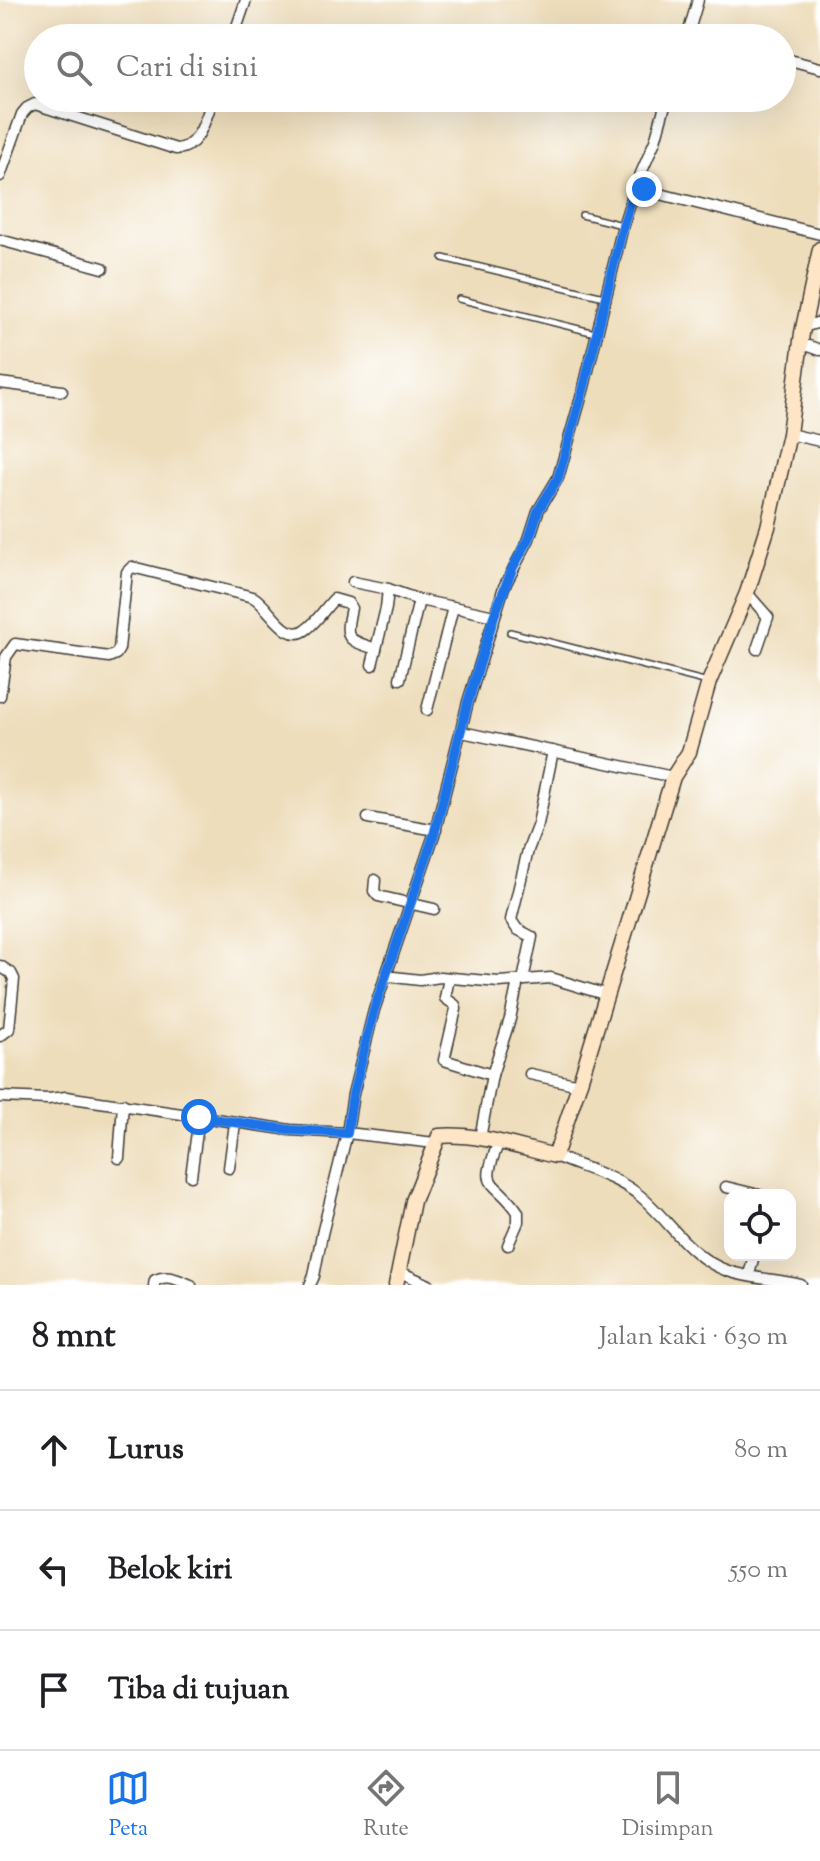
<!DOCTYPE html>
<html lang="id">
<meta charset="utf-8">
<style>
body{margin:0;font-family:"Sorts Mill Goudy",serif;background:#f2f2f2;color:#202124}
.controls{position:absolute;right:24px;bottom:24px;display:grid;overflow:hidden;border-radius:16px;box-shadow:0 8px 32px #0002}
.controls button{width:72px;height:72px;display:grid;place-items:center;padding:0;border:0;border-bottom:2px solid #e0e0e0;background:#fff;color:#202124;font:40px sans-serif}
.stop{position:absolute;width:24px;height:24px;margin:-18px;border:6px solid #1a73e8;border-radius:50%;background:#fff}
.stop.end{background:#1a73e8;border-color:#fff;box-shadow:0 2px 8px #0008}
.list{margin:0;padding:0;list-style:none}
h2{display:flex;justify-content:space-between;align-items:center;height:104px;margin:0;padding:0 32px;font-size:34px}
h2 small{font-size:26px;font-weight:400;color:#757577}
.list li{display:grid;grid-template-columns:52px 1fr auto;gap:24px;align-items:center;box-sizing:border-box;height:120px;padding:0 32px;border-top:2px solid #e0e0e0}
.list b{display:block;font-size:30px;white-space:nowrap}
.list em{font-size:26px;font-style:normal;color:#757577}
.icon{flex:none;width:44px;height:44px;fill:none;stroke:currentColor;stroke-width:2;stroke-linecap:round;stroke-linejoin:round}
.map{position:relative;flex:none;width:820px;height:1285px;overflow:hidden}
.search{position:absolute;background:#fff;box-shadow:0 8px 32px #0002;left:24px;right:24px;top:24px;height:88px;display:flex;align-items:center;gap:20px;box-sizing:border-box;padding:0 28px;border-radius:44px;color:#757577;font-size:30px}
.sheet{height:464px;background:#fff}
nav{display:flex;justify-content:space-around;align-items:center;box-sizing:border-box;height:112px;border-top:2px solid #e0e0e0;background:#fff;font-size:22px;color:#757577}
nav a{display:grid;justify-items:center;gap:4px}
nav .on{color:#1a73e8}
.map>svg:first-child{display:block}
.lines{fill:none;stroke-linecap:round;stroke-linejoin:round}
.lane-casing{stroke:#3c3934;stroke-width:8}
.street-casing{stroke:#3c3934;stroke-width:13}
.secondary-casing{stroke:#3c3934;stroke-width:17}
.lane{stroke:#fff;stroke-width:5}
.street{stroke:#fff;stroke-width:10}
.secondary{stroke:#fee5c5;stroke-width:14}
.route{stroke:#1a73e8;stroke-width:10}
</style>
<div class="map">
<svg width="820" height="1285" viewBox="0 0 820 1285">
<rect width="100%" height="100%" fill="#fff"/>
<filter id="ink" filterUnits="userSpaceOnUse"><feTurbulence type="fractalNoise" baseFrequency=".0125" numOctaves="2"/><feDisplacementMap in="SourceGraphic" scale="16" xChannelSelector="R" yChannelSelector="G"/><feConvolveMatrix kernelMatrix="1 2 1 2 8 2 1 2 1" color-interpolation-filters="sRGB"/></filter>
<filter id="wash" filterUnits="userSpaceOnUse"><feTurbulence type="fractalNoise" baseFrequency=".006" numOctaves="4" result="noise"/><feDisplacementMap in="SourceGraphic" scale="32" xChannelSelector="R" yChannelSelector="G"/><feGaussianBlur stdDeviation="1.8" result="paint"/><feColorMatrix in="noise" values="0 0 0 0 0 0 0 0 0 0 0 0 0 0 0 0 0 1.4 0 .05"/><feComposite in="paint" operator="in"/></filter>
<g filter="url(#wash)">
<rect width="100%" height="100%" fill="#edb"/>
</g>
<g filter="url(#ink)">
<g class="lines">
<g class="lane-casing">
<g id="lane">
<polyline points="582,215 622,225"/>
<polyline points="443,258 604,297"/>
<polyline points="459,299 595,333"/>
<polyline points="510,632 708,682"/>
</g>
</g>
<g class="street-casing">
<g id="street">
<polyline points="698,0 688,34 704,38"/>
<polyline points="233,38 246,0"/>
<polyline points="782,58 820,68"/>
<polyline points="667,98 655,141 636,185 656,193 820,234"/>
<path d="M0,176l22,-62 5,-6 8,-4 141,45c24,-1 30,-32 37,-51"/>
<polyline points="0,240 103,268"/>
<polyline points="803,327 820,322"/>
<polyline points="800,347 809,346 820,350"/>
<polyline points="0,383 62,391"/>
<polyline points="789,434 820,441"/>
<polyline points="353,582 388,589 419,600"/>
<polyline points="747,593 768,617 757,649"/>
<polyline points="372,665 386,608 388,589"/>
<polyline points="400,679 419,600 453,607"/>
<path d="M0,696l6,-39 9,-13 94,13 7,-3 3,-5 8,-77 5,-5 121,30c17,9 33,50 55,31 10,-8 17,-20 26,-29l14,4 3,5c-7,32 -5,31 25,41"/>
<polyline points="427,710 453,607 494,616"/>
<polyline points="462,732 673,777"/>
<polyline points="368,818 436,830"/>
<polyline points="375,880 374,891 378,896 434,909"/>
<polyline points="0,966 11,973 14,979 9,1029 0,1036"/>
<polyline points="385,976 420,980 440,977 499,982 551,978 607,995"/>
<polyline points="449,978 445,998 455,1005 456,1009 444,1060 492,1075 480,1138"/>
<polyline points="523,980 532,937 517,929 511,920 528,850 538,824 553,751"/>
<polyline points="530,1074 579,1085"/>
<polyline points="492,1075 510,1019 518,981"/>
<polyline points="0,1097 48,1099 66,1097 290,1130 347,1133 435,1143"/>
<path d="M499,1142c-21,50 -5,35 19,70v10l-10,23"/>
<path d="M555,1156c29,13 59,19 84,39 30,24 50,63 89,76 23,8 49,8 73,14"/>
<polyline points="119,1158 123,1104"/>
<polyline points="229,1168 235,1123"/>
<polyline points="191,1176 199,1117"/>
<polyline points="726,1187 759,1195"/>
<polyline points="400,1272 429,1285"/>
<polyline points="749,1275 754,1255"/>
<path d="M154,1285l1,-5c14,-6 23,0 36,5"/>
<polyline points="310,1285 314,1276 322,1234 347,1133 353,1094 374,1010 434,835 468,702 504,587 529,539 538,511 558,478 584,387 623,226 636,185"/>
</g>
</g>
<g class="secondary-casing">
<path id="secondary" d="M396,1285l17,-84 26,-65c39,-3 78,11 116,20l24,-71 94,-308 16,-25 20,-70 38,-89 21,-66 21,-93 13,-101 18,-84"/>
</g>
<use href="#lane" class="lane"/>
<use href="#street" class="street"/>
<use href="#secondary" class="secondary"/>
</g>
</g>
<g class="lines" filter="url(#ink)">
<polyline class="route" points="199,1117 290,1130 347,1133 353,1094 374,1010 434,835 468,702 494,616 513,567 529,539 538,511 558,478 584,387 623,226 636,185 644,189"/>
</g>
</svg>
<div class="controls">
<button><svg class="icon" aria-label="locate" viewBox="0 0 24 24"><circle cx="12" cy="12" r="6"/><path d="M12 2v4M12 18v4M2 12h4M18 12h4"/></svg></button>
</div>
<div class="stop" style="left:199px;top:1117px"></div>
<div class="stop end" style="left:644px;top:189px"></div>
<div class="search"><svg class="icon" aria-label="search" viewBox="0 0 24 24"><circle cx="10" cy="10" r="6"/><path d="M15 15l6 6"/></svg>Cari di sini</div>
</div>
<section class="sheet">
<h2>8 mnt<small>Jalan kaki · 630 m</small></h2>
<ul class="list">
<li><svg class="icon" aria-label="ahead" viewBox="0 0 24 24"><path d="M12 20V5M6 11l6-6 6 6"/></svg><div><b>Lurus</b></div><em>80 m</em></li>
<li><svg class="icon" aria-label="left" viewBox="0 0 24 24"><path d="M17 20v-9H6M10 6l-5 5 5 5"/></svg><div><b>Belok kiri</b></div><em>550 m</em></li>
<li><svg class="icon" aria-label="arrive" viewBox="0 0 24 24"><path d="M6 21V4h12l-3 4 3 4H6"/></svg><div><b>Tiba di tujuan</b></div></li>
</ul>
</section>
<nav>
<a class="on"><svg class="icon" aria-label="map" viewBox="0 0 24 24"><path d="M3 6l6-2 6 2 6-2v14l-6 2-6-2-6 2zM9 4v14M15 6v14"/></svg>Peta</a>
<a><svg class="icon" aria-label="directions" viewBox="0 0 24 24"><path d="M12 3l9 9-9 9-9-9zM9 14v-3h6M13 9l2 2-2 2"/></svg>Rute</a>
<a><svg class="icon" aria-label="saved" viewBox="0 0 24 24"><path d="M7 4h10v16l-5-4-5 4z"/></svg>Disimpan</a>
</nav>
